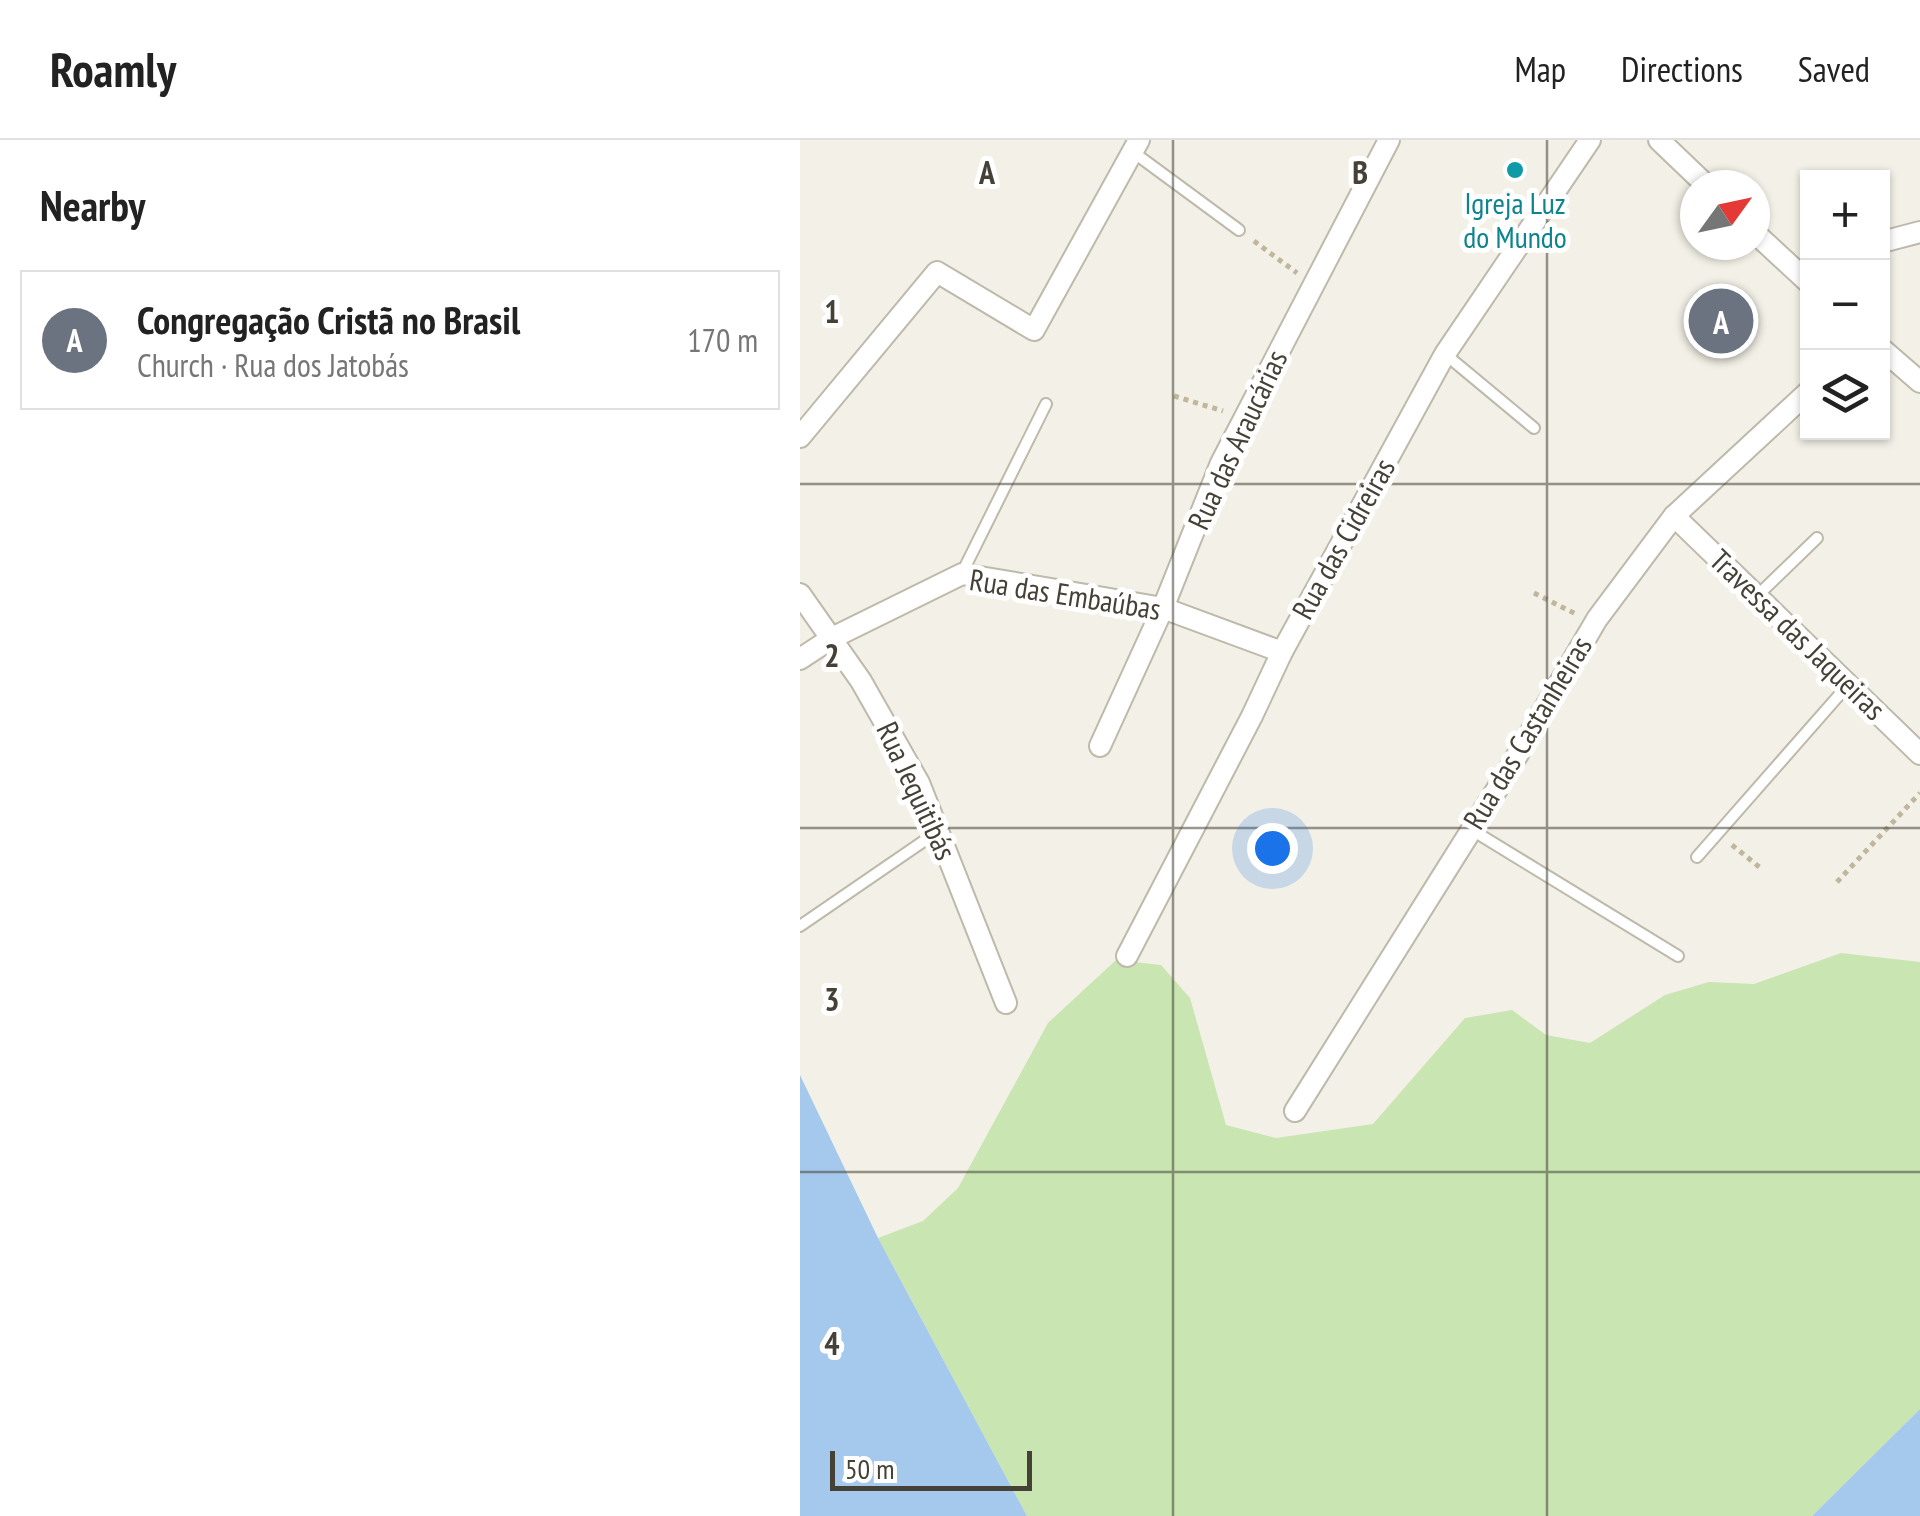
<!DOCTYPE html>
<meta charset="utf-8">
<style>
body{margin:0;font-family:"PT Sans Narrow",sans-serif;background:#f6f6f6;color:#222}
.controls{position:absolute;right:30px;top:30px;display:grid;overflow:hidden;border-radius:0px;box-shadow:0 2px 8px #0004}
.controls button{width:90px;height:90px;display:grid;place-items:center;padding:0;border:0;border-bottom:2px solid #e0e0e0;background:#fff;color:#222;font:50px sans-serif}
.compass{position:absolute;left:880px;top:30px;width:90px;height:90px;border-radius:50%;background:#fff;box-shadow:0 2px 8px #0004;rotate:57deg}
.scale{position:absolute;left:30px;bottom:25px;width:202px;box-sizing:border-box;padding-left:10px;border:5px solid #454136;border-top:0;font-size:28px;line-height:35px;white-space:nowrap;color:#454136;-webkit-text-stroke:8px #fff;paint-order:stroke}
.you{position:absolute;left:472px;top:708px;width:35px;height:35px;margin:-25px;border:8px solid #fff;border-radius:50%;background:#1a73e8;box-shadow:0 0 0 15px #1a73e833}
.badge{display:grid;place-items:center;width:65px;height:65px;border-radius:50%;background:#f1521f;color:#fff;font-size:32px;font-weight:700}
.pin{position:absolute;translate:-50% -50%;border:5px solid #fff;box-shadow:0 2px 10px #0006}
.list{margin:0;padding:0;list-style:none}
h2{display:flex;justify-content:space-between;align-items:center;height:130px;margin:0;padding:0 40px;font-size:42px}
h2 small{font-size:32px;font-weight:400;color:#767676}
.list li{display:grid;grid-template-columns:65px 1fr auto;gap:30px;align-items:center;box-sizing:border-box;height:140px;margin:0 20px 20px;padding:0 20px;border:2px solid #e0e0e0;border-radius:0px}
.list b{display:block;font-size:38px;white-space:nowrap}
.list p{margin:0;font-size:32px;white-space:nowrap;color:#767676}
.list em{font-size:32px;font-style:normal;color:#767676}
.icon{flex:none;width:55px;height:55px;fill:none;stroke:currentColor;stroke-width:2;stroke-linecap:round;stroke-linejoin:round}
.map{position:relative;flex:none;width:1120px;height:1376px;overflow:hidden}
header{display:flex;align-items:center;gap:60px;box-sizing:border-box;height:140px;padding:0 50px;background:#fff;border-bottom:2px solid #e0e0e0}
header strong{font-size:48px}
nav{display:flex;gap:55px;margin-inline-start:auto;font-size:35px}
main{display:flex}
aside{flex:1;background:#fff}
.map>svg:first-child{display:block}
.green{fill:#c9e5b1}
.water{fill:#a5c9ed}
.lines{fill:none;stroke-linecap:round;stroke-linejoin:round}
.lane-casing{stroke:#beb9aa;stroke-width:14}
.street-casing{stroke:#beb9aa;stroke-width:24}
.path{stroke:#bfb69b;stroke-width:5;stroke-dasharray:5 5;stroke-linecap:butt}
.lane{stroke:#fff;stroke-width:10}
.street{stroke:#fff;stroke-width:20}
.grid{fill:none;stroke:#454136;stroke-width:2.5;stroke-opacity:0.55}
.culture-dot{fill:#0f9aa8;stroke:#fff;stroke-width:4}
.labels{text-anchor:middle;stroke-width:10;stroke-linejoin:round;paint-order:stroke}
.culture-label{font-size:30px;fill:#0d838f;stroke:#fff}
.street-label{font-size:30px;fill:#454136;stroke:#fff}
.grid-label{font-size:32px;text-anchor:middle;font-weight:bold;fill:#454136;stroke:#fff;stroke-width:10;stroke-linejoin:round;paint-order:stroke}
</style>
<header>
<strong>Roamly</strong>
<nav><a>Map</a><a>Directions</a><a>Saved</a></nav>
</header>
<main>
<aside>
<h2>Nearby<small></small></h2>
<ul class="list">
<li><span class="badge" style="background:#6b7280">A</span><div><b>Congregação Cristã no Brasil</b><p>Church · Rua dos Jatobás</p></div><em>170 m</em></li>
</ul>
</aside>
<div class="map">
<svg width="1120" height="1376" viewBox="0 0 1120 1376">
<rect width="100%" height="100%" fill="#f3f0e7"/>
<polygon class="green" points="1041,813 1120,822 1120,1269 1012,1376 227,1376 78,1098 123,1081 158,1048 248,883 316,820 361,825 390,858 426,985 476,998 573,984 665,878 712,870 746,895 790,903 865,855 909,842 954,844"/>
<g class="water">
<polygon points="0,935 78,1098 227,1376 0,1376"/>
<polygon points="1120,1269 1120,1376 1012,1376"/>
</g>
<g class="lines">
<g class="lane-casing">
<g id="lane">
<polyline points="333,12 439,90"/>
<polyline points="645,214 734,288"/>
<polyline points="162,433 246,264"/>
<polyline points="957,456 1017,398"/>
<polyline points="672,690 878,816"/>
<polyline points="897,717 1048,545"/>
<polyline points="0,786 137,692"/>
</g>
</g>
<g class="street-casing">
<g id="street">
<polyline points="859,0 906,45"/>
<polyline points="955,93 1008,142"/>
<polyline points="1082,102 1120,92"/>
<polyline points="1082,209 1120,242"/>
<polyline points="0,297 137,132 234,190 339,0"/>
<polyline points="874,376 1120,614"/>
<polyline points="0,454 61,541 119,643 206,863"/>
<polyline points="0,519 32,498 162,434 363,468 482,512"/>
<polyline points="300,606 363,468 421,323 589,0"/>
<polyline points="327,816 452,576 482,512 645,214 790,0"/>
<polyline points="495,971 704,638 797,479 874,376 1008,252"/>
</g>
</g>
<g class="path">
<polyline points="454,101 497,133"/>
<polyline points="374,256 423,271"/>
<polyline points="734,453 776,474"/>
<polyline points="932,705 963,730"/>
<polyline points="1037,742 1120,653"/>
</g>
<use href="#lane" class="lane"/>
<use href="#street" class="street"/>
</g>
<path class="grid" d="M373,0v1376M747,0v1376M0,344h1120M0,688h1120M0,1032h1120"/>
<circle class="culture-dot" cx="715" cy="30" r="10"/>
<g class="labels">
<g class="culture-label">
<text x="715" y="74">Igreja Luz<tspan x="715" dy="34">do Mundo</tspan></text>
</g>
<g class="street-label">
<text transform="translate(438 300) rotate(-65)" y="10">Rua das Araucárias</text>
<text transform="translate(544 399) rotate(-61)" y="10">Rua das Cidreiras</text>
<text transform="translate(265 455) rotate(9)" y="10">Rua das Embaúbas</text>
<text transform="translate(997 495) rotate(44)" y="10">Travessa das Jaqueiras</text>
<text transform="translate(728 593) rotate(-59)" y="10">Rua das Castanheiras</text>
<text transform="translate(116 651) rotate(65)" y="10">Rua Jequitibás</text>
</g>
</g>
<g class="grid-label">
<text x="187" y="44">A</text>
<text x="560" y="44">B</text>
<text x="32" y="183">1</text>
<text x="32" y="527">2</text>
<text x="32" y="871">3</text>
<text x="32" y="1215">4</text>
</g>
</svg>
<div class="controls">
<button>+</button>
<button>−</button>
<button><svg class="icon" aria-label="layers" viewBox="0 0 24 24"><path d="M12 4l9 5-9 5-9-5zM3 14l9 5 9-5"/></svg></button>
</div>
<svg class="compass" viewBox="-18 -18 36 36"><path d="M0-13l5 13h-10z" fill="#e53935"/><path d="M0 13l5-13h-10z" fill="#767676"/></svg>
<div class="scale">50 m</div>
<div class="you"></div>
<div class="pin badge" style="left:921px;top:181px;background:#6b7280">A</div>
</div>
</main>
